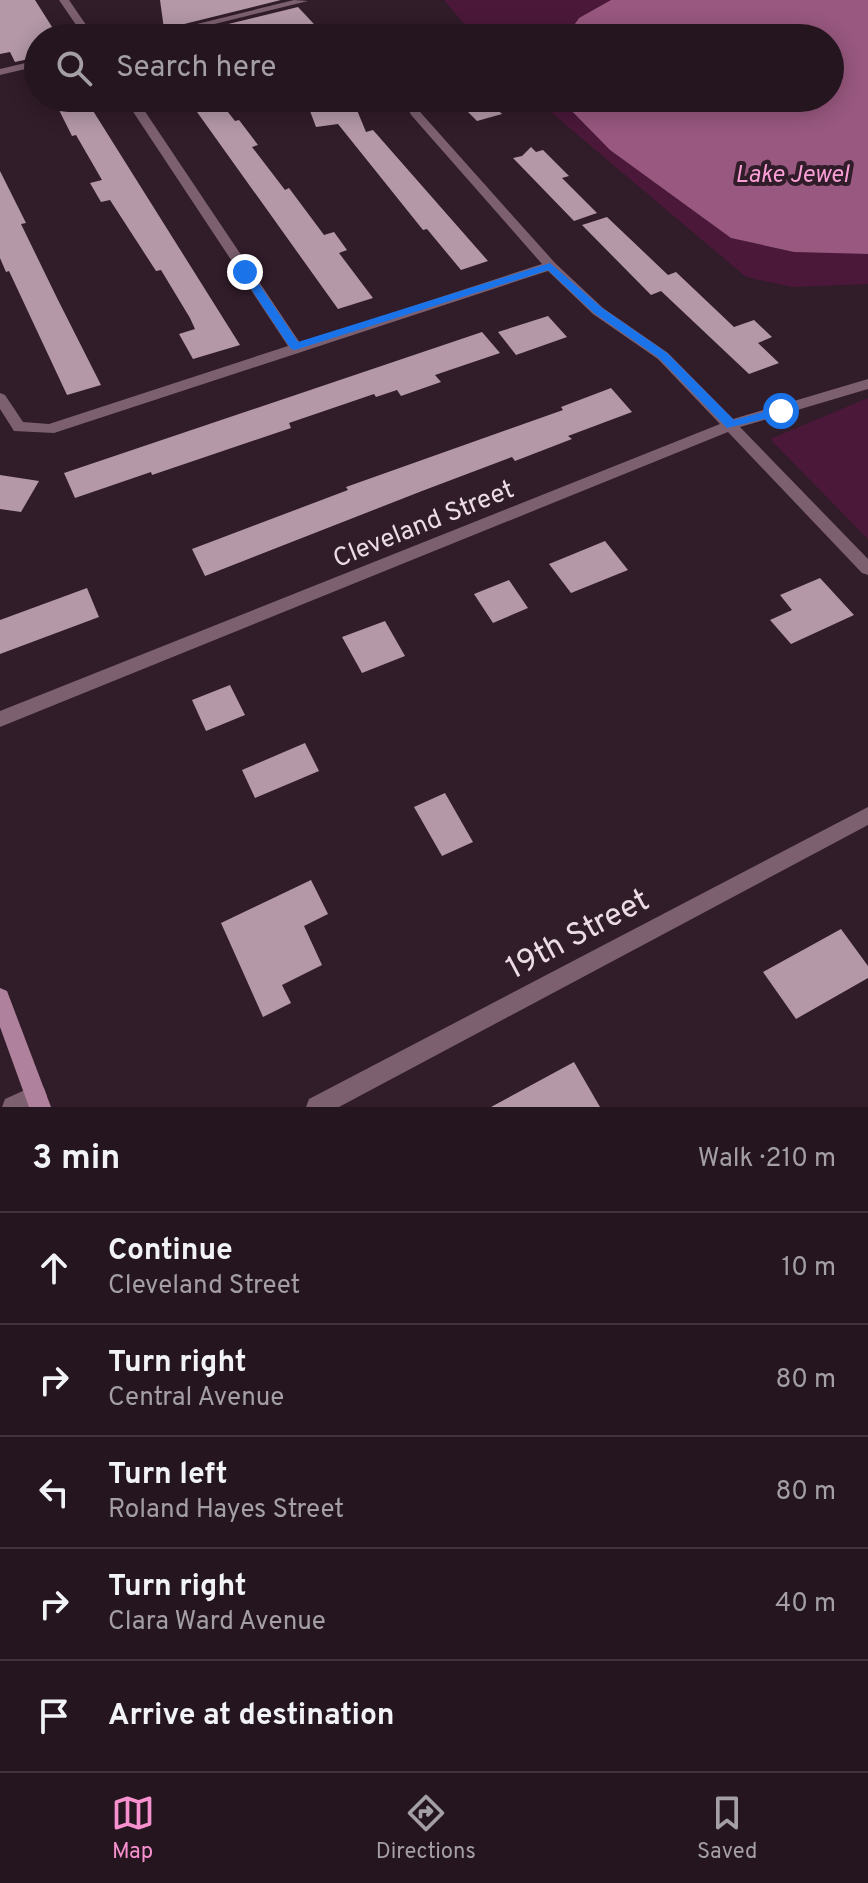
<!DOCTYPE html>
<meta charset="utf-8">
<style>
body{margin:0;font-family:Overpass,sans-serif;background:#2d1e28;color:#f1f3f6}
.stop{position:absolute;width:24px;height:24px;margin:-18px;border:6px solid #1a73e8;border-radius:50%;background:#fff}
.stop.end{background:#1a73e8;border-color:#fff;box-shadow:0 2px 8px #0008}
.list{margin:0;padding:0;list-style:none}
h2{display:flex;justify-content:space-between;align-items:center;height:104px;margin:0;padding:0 32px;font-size:34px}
h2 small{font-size:26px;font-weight:400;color:#a39fa4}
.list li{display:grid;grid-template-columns:52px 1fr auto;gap:24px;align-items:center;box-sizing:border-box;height:112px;padding:0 32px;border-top:2px solid #42343d}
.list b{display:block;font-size:30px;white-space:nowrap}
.list p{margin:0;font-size:26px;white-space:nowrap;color:#a39fa4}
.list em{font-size:26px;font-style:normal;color:#a39fa4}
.icon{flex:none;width:44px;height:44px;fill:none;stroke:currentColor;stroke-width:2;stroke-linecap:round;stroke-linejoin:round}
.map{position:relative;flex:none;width:868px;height:1107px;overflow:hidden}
.search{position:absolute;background:#25151f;box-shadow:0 4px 20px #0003;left:24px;right:24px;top:24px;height:88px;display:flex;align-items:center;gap:20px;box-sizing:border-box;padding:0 28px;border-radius:44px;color:#a39fa4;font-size:30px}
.sheet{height:664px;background:#25151f}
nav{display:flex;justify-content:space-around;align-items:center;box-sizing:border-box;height:112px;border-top:2px solid #42343d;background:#25151f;font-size:22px;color:#a39fa4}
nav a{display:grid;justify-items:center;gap:4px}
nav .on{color:#f690cf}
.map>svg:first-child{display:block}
.green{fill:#4b183a}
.water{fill:#98587f}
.building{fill:#b498a8}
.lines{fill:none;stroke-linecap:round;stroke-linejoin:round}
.minor{fill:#7c6070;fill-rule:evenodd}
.secondary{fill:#af819c;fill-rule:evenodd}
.route{fill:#1a73e8}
.labels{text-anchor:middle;stroke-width:8;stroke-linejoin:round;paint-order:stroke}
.far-water-label{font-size:24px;font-style:italic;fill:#fa9fd6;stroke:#311c29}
.street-label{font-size:26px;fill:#ebdce4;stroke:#311c29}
.near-street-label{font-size:32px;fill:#ebdce4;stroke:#311c29}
</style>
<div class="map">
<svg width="868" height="1107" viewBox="0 0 868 1107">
<rect width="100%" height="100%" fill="#311c29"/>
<g class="green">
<polygon points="444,0 611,0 579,18 565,38 476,38"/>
<polygon points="534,98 559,98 610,150 731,238 794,252 868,254 868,284 792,287 746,277"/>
<polygon points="868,398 868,539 770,439"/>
</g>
<polygon class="water" points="611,0 868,0 868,254 794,252 731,238 610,150 559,98 830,98 830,38 565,38 579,18"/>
<g class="building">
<polygon points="0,0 35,0 59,38 38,38 38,57 15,62 10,52 0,54"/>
<polygon points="160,0 281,0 164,29"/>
<polygon points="298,7 327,38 171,38"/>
<polygon points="53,98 85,98 240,345 193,359 179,334 195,329 190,318 161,270 156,271 110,200 101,202 90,183 102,180 76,135 72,136"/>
<polygon points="187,98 217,98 235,121 239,120 258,145 252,147 285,190 289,188 324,235 334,232 347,250 339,253 373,298 338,309"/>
<polygon points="352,98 366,132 373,130 488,261 461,270 427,229 423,230 338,124 316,127 307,103"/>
<polygon points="454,98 485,98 502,114 477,121"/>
<polygon points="531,147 536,152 543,150 569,176 562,178 597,213 574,221 513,158 522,156"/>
<polygon points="0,171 26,223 21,224 58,300 101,385 67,395 9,271 6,272 0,258"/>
<polygon points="607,217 668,275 676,272 734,327 754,320 772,337 758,343 779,363 749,374 661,291 651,295 582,225"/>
<polygon points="548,316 567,337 516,355 498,332"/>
<polygon points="482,332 500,353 435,375 441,382 401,396 397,390 376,397 374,394 289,423 291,428 152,475 151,472 75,498 64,473"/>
<polygon points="611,388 632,412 568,436 572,439 515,461 512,457 422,491 205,576 192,549 348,490 346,487 563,410 561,407"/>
<polygon points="0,475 39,481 21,512 0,509"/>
<polygon points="605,541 628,570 571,593 549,564"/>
<polygon points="820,578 854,615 791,644 770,620 792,610 780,595"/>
<polygon points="509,580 528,608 493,623 474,594"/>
<polygon points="87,588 99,617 0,654 0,620"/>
<polygon points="385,621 405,656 362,673 342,637"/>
<polygon points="230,685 245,715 206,731 192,700"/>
<polygon points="305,743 319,771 255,798 242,770"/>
<polygon points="445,793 473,842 442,856 414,807"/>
<polygon points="311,880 328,914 304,926 322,965 282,985 291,1003 263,1017 221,923"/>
<polygon points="841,929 868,966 868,978 796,1019 763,972"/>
<polygon points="574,1062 600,1107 491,1107"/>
</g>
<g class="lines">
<g class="minor">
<polygon points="59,0 69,0 95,38 85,38"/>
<polygon points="294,0 308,1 158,38 140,38"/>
<polygon points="38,60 38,66 0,75 0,69"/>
<polygon points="124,98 136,98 300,343 542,264 412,116 401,98 413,98 421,113 555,263 603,308 668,353 733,419 868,379 868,389 740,427 868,559 868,575 862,573 728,432 0,727 0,711 720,424 658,359 593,314 548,271 54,433 14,431 0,409 0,393 5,395 23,422 49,424 288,346"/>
<polygon points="868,807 868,825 339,1107 306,1107 309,1099"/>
<polygon points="36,1085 44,1088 47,1096 44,1104 37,1107 2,1107 5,1099"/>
</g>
<polygon class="secondary" points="0,988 7,991 51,1107 29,1107 0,1027"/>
</g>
<polygon class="route" points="550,263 602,308 667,353 734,420 781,407 785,408 785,414 727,428 659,358 594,313 548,270 295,350 291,349 240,272 249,269 298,342"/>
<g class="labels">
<g class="far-water-label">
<text x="792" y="182">Lake Jewel</text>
</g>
<g class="street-label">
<text transform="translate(423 523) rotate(-22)" y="9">Cleveland Street</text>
</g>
<g class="near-street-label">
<text transform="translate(577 933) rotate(-28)" y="11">19th Street</text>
</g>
</g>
</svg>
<div class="stop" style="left:781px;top:411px"></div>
<div class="stop end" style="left:245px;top:272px"></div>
<div class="search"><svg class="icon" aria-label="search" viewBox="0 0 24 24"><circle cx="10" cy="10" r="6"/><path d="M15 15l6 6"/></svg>Search here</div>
</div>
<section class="sheet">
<h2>3 min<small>Walk · 210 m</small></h2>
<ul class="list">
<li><svg class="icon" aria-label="ahead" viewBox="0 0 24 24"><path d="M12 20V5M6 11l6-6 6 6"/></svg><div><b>Continue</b><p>Cleveland Street</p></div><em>10 m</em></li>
<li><svg class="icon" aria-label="right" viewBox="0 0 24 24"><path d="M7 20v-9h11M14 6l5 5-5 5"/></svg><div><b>Turn right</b><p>Central Avenue</p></div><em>80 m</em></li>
<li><svg class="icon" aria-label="left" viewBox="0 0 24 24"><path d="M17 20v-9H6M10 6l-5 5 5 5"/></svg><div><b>Turn left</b><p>Roland Hayes Street</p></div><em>80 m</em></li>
<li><svg class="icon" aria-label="right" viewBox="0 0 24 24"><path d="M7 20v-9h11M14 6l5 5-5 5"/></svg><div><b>Turn right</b><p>Clara Ward Avenue</p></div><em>40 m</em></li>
<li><svg class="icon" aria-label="arrive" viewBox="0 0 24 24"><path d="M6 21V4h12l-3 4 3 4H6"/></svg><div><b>Arrive at destination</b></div></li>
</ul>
</section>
<nav>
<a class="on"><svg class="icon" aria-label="map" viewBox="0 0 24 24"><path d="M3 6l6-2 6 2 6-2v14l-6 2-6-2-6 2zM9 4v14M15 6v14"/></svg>Map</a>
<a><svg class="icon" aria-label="directions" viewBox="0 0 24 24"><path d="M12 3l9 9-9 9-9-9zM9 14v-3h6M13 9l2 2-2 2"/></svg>Directions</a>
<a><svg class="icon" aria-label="saved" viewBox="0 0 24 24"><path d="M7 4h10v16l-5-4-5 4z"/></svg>Saved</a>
</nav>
